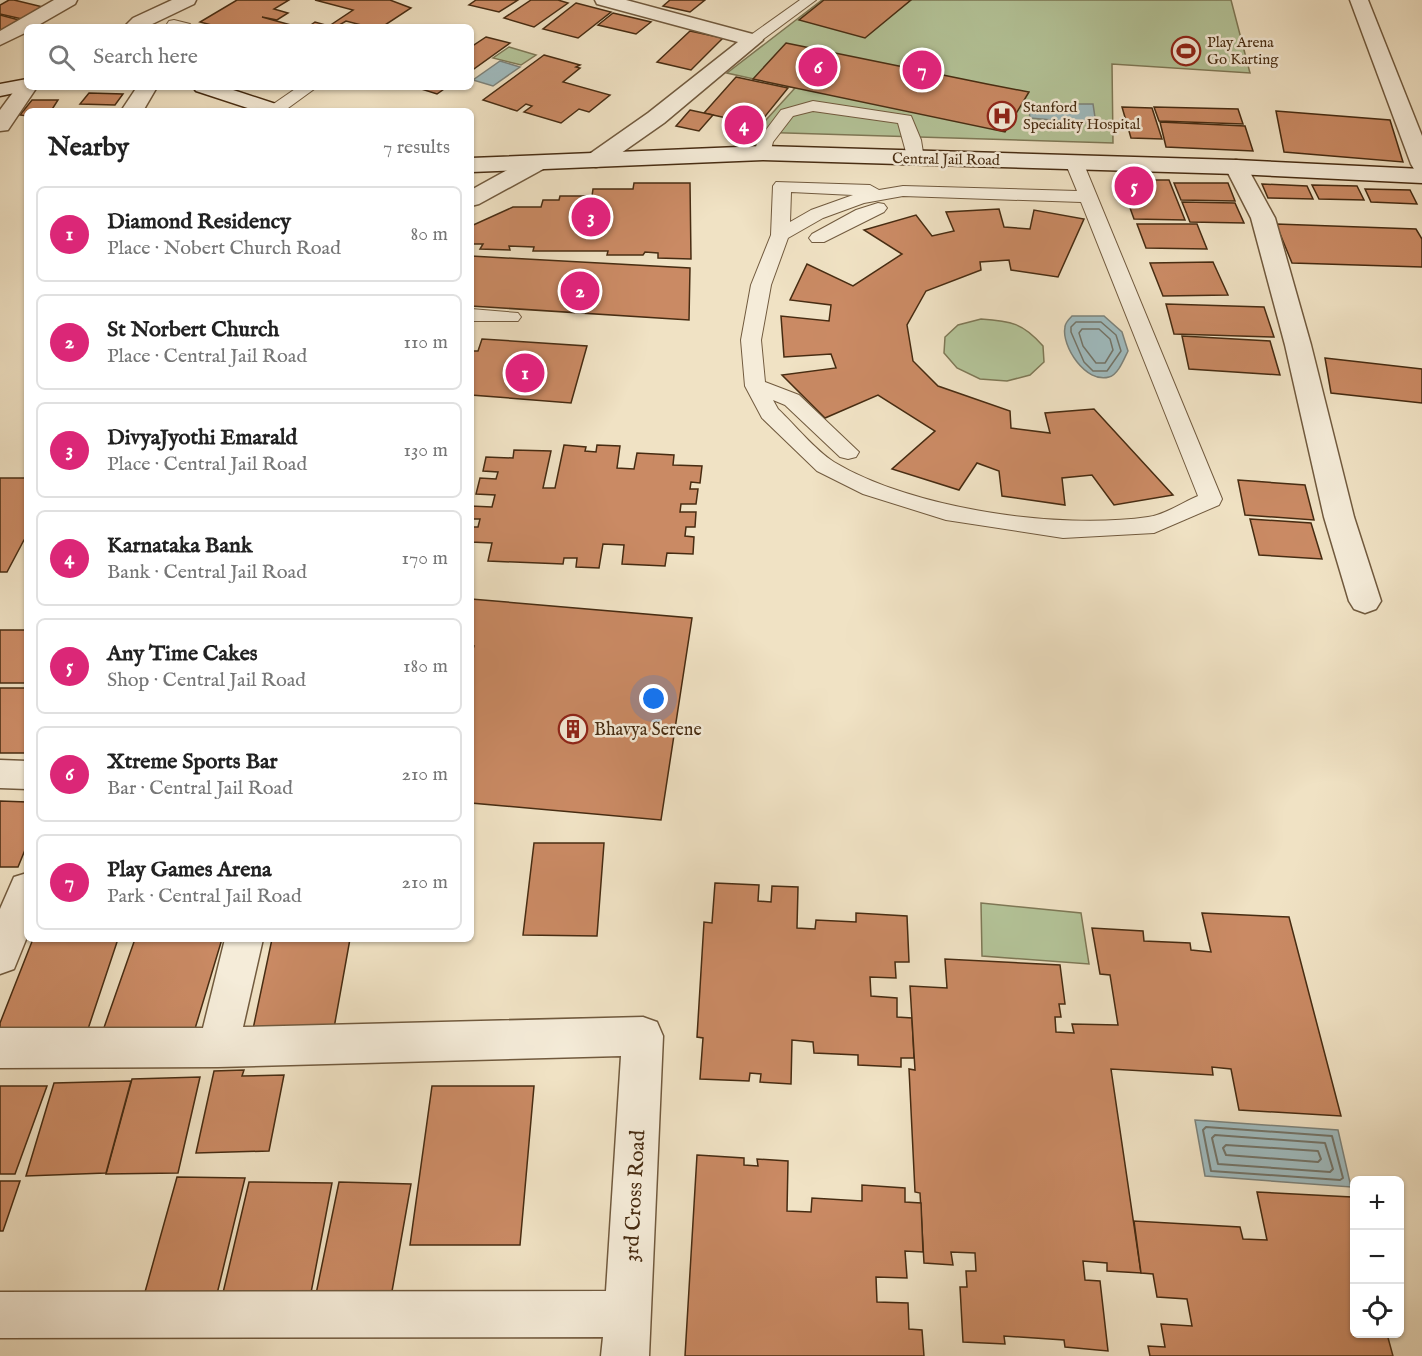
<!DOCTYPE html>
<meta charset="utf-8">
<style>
body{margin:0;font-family:"IM FELL English",serif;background:#f2f2f2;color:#222}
.controls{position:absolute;right:18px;bottom:18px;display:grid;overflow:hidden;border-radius:9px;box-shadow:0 2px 4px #0004}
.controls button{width:54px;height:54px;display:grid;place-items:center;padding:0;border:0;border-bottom:2px solid #e0e0e0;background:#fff;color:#222;font:30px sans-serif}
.you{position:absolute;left:654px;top:699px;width:21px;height:21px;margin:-15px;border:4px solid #fff;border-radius:50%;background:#1a73e8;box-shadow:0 0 0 9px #1a73e833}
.badge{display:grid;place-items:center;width:39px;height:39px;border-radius:50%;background:#db2777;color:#fff;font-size:20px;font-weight:700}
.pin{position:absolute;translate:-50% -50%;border:3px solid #fff;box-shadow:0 2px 6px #0006}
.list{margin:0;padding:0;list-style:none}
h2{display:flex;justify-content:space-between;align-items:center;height:78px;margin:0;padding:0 24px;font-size:26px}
h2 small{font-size:20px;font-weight:400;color:#767676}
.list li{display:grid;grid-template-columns:39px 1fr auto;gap:18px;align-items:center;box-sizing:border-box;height:96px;margin:0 12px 12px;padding:0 12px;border:2px solid #e0e0e0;border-radius:9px}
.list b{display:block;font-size:22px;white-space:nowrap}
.list p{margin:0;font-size:20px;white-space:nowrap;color:#767676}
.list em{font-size:20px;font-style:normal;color:#767676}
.icon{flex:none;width:33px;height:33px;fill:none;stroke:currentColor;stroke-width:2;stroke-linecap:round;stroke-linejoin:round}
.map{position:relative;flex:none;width:1422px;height:1356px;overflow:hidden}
.search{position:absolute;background:#fff;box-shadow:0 2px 4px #0004;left:24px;top:24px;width:450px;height:66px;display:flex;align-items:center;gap:15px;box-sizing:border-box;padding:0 21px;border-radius:9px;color:#767676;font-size:22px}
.panel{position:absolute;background:#fff;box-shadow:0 2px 4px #0004;left:24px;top:108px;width:450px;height:834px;border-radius:9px}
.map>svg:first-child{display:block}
.green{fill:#b4c499;stroke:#7e7856;stroke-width:1.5}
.water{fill:#9fbbbf;stroke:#7c827a;stroke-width:1.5}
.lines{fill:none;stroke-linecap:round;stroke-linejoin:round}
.shore-far1{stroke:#737468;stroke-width:1.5}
.shore{stroke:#737468;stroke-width:2}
.building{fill:#ca8a64;stroke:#472c12;stroke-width:1.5}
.lane-casing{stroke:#715a3e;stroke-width:2}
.street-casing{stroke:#715a3e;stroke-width:3}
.secondary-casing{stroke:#472c12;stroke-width:3}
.lane{fill:#f5ecd9;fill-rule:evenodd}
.street{fill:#f5ecd9;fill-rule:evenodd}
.secondary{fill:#f5ecd9;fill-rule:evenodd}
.labels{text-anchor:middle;stroke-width:5;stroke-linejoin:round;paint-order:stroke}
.far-poi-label{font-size:15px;fill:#472c12;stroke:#f5ecd9;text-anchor:start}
.far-street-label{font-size:15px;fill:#472c12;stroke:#f5ecd9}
.poi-label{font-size:18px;fill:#472c12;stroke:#f5ecd9;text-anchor:start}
.near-street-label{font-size:21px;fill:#472c12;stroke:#f5ecd9}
</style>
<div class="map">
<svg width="1422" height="1356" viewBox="0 0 1422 1356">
<rect width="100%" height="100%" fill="#f0e2c4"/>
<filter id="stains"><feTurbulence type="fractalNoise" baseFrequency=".00333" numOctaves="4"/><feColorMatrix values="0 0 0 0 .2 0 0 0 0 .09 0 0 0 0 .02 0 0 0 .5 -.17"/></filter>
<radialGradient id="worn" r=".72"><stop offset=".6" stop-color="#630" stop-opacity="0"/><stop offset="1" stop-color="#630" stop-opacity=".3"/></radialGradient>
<g class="green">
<polygon points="822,0 1231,0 1250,73 1112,64 1113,143 755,132 795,88 727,73"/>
<polygon points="509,47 536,55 521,65 493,58"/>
<path d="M981,319c30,2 42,4 62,27l1,16 -14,13 -23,6 -27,-2 -23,-11 -13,-15 1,-16 13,-12z"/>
<polygon points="981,903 1081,913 1089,964 982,956"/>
</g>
<g class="water">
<polygon points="500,61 520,67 493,86 473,80"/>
<polygon points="1028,104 1093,104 1096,124 1030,118"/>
<path d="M1072,316h32l18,16 6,19c-4,8 -10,24 -19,26 -23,7 -48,-31 -44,-50 0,-4 4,-8 7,-11z"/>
<polygon points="1195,1120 1338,1130 1351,1187 1205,1176"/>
</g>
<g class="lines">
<g class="shore-far1">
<polygon points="1076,322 1101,322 1116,335 1121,351 1107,371 1093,371 1084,362 1071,332 1071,327"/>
<polygon points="1082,329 1099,329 1110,339 1113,350 1105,363 1096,363 1083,346 1079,333"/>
</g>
<g class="shore">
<polygon points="1206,1127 1332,1136 1343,1178 1340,1180 1211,1171 1203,1130"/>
<polygon points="1215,1135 1325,1143 1333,1169 1330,1172 1218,1164 1212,1138"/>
<polygon points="1226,1145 1318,1151 1321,1159 1318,1162 1226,1155 1223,1148"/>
</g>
</g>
<g class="building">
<polygon points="9,0 14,0 43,7 22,19 0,14 0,5"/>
<polygon points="237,0 289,0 274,9 288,13 277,20 262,17 298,27 219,27 200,22"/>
<polygon points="315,0 390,0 411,8 382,27 369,27 346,21 336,27 308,27 315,22 329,26 353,10"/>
<polygon points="476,0 518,0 499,12 469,5"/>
<polygon points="531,0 558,0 568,3 534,27 504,18"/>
<polygon points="670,0 705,0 690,12 663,6"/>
<polygon points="824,0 911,0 865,38 799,20"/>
<polygon points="576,3 611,12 578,38 543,29"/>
<polygon points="613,13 651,22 636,34 598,25"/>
<polygon points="0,15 19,20 0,31"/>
<polygon points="690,31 723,38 691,70 657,62"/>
<polygon points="486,37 510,43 471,71 471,47"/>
<polygon points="786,43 987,84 1029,92 1005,132 753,79"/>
<polygon points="544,55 580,65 576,67 580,68 563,82 610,95 589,112 579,109 561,123 524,112 532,106 526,104 517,111 483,100"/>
<polygon points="736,77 788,88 758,125 704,113"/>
<polygon points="415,87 447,87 437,94"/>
<polygon points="89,93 123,94 115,105 80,104"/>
<polygon points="32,100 58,100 51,111 27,111 27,116 20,115"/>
<polygon points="1122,107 1152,108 1162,139 1131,138"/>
<polygon points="1154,107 1238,109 1243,124 1159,121"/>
<polygon points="690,110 713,115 699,131 676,126"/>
<polygon points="1276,111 1390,120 1403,162 1284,152"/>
<polygon points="1160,122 1245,126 1253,151 1166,147"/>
<polygon points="1120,180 1169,180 1185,220 1134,219"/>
<polygon points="634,183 690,183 691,259 658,258 658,253 645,252 643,255 607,255 608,251 533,251 534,247 509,246 510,250 480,249 483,244 471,244 471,226 513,207 541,207 543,200 559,200 560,196 592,196 593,189 633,189"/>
<polygon points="1174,183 1228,183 1235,201 1181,200"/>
<polygon points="1262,184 1307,186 1313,199 1268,198"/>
<polygon points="1312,185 1357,186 1364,200 1319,199"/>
<polygon points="1365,189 1410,190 1417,204 1371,202"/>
<polygon points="1182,202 1235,203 1244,223 1190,222"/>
<polygon points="999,209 1004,227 1030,229 1034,210 1084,219 1058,277 1011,270 1009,260 980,262 981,270 926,291 907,325 913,361 938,386 1010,411 1011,428 1050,433 1045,413 1094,409 1173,495 1114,505 1092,475 1062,478 1065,505 1002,496 999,471 977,463 959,490 892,469 935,431 878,395 825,418 782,375 836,368 831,354 784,357 781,316 829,321 831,305 790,300 807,264 853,286 902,254 864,230 916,215 932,236 954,231 946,212"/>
<polygon points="1137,224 1197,224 1207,249 1146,248"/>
<polygon points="1276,224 1416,229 1422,239 1422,267 1292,263"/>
<polygon points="471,256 690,268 689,320 471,306"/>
<polygon points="1213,262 1228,295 1163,296 1150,263"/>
<polygon points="1166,304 1264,307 1274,337 1174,334"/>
<polygon points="1182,336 1270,341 1280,375 1189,369"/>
<polygon points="482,339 587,346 571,403 471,395 471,351 478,351"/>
<polygon points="1325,358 1422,369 1422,403 1331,393"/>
<polygon points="564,445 586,447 585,451 596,452 597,445 620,446 617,468 634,469 637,453 674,455 673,465 702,466 700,483 691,482 690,489 698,489 696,504 681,504 680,512 696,512 695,527 686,527 685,536 694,537 693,554 667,553 665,566 622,564 624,545 603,544 599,568 576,567 577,558 564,558 563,564 488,561 492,543 471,542 471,527 478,527 480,519 471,519 471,506 492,507 495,495 476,494 480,478 496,479 498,472 483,471 486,457 513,458 514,450 551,451 543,488 555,488"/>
<polygon points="0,478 27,478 27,540 24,540 7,572 0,572"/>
<polygon points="1238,480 1305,485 1314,520 1245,515"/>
<polygon points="1250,519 1311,523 1322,559 1259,555"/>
<polygon points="471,599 692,618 661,820 471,803 471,655 474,646 471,646"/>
<rect x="0" y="630" width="27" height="53"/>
<rect x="0" y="688" width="27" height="65"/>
<polygon points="0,801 27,802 27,845 18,867 0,867"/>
<polygon points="534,843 604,843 597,936 523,935"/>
<polygon points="715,883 759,885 758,901 771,902 772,886 798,887 797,928 815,929 816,920 856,922 856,913 907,916 909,962 895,962 896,978 870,977 871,996 897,998 897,1017 912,1018 914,1058 901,1058 901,1067 858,1065 858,1055 814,1053 813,1042 792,1040 791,1084 760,1082 761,1074 750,1073 749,1081 700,1079 703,1038 697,1037 704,922 712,923"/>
<polygon points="1202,913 1289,917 1341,1116 1239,1110 1231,1069 1212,1067 1213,1075 1111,1069 1141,1273 1107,1271 1107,1263 1083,1261 1085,1280 1100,1281 1108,1351 1065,1347 1064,1340 1004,1336 1005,1344 963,1342 960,1287 967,1287 966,1271 976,1271 975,1253 951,1252 953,1265 924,1263 920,1193 915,1192 909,1069 915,1070 910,986 947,988 945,959 1060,965 1065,1004 1059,1004 1061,1017 1055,1017 1056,1032 1074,1033 1072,1024 1118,1025 1110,975 1100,974 1092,928 1143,931 1144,941 1190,943 1191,950 1211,952"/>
<polygon points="33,939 118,939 86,1035 0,1034 0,1023"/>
<polygon points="135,939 222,939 191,1042 100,1039"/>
<polygon points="272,939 350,939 334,1028 253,1029"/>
<polygon points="244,1070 242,1076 284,1075 269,1151 196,1153 214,1071"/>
<polygon points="200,1077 178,1173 106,1174 132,1079"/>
<polygon points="131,1081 106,1173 26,1176 54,1083"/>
<polygon points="0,1086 47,1086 15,1174 0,1174"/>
<polygon points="432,1086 534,1086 520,1245 410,1245"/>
<polygon points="697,1155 744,1158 744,1165 758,1166 757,1159 788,1161 787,1211 811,1212 812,1198 862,1201 862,1185 905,1188 905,1202 921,1203 923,1252 905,1251 907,1278 876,1277 877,1302 908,1303 909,1329 922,1330 924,1356 685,1356"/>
<polygon points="177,1177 245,1178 217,1294 145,1292"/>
<polygon points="0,1181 20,1181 3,1231 0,1231"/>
<polygon points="249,1182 332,1183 310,1298 222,1297"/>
<polygon points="339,1182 411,1184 391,1297 316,1294"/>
<polygon points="1257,1192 1352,1197 1354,1208 1354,1334 1387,1334 1393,1356 1150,1356 1148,1346 1165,1347 1161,1324 1192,1326 1187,1299 1157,1297 1153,1274 1141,1273 1134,1221 1240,1227 1243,1239 1267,1240"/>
</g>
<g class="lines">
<g class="lane-casing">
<g id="lane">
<polygon points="800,0 816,0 758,43 748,43 745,40 748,37"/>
<polygon points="174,20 190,24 192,27 169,27 167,24 169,21"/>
<polygon points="298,87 317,87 284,111 268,111 269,107"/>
<polygon points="813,101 911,116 921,140 924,159 921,163 909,163 898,123 813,111 793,116 773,142 769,157 757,157 755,153 757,142 781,110"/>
<path d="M1074,157l6,1 3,4 139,337 -3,6 -65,28 -91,5 -117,-18 -83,-26 -46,-23 -55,-53 -17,-32 -4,-46 10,-55 20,-50 2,-49 3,-4 94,3 9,5 24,-4 174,5 -12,-29 3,-4zM791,192l62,3 -42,15 -21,12zM903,196l178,6 117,294c-15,6 -33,19 -50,21 -89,13 -236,-8 -314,-55 -19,-12 -39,-37 -56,-53l-5,-9 12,5 55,52 8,2 8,-2 3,-5 -60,-57 -34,-13 -4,-42 10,-55 17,-47 35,-20 41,-15z"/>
<polygon points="878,203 884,204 887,208 884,212 824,242 812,242 809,238 812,234 856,210"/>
<polygon points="471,309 518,313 521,317 518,321 471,321"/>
</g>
</g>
<g class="street-casing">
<g id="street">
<polygon points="54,0 77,0 75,4 35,27 27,27 27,32 0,45 0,31"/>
<polygon points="172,0 196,0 194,4 146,27 124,27 133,18"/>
<polygon points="595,0 626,0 760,36 763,40 664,123 604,165 596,167 588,165 585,160 588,155 648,113 738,42 597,4"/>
<polygon points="1350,0 1368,0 1422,136 1422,171 1414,169 1411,164"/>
<polygon points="27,81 27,87 37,87 8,130 0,131 0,110 20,83"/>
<polygon points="137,87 157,87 143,111 121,111"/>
<polygon points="537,156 545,158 548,163 545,168 479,204 471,206 471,190 529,158"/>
<polygon points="1236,160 1244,162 1247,167 1275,218 1311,345 1354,517 1381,601 1376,609 1365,613 1354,609 1349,601 1324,517 1285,345 1251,218 1225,167 1228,162"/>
<polygon points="0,760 27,761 27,789 0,788"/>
<polygon points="27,873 27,937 14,969 0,974 0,909 14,877"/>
<polygon points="225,939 263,939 243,1027 643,1017 657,1022 663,1036 649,1356 601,1356 603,1337 0,1338 0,1292 606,1291 621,1056 218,1067 0,1068 0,1028 203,1028"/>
</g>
</g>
<g class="secondary-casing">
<g id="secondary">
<polygon points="27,79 27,87 36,87 34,89 0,96 0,84"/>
<polygon points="193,87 224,87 285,107 289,111 257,111 196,91"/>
<polygon points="763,146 1236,160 1422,169 1422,183 1236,174 763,160 471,172 471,158"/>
</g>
</g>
<use href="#lane" class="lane"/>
<use href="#street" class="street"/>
<use href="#secondary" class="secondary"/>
</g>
<defs>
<g id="stadium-ring" transform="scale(1.5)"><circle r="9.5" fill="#f5ecd9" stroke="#8f2418" stroke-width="1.5"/><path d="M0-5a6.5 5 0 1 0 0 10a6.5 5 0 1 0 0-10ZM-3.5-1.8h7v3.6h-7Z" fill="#8f2418"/></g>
<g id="hospital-ring" transform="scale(1.5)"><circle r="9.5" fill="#f5ecd9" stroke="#8f2418" stroke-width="1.5"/><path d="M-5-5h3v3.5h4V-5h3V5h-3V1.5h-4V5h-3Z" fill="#8f2418"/></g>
<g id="building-ring" transform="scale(1.5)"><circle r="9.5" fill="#f5ecd9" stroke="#8f2418" stroke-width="1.5"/><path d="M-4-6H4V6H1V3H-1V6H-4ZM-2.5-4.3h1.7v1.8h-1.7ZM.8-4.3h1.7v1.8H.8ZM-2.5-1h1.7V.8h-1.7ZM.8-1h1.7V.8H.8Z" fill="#8f2418"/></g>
</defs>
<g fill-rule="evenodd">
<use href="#stadium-ring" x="1186" y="51"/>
<use href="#hospital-ring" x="1002" y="116"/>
<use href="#building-ring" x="573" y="729"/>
</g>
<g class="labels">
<g class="far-poi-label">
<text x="1207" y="47">Play Arena<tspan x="1207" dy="17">Go Karting</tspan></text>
<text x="1023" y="112">Stanford<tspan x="1023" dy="17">Speciality Hospital</tspan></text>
</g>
<g class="far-street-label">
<text transform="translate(946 159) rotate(1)" y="5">Central Jail Road</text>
</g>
<g class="poi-label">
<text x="594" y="735">Bhavya Serene</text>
</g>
<g class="near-street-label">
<text transform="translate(634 1196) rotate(-87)" y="7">3rd Cross Road</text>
</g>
</g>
<rect width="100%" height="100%" filter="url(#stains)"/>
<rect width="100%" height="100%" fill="url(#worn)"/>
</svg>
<div class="controls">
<button>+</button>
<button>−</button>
<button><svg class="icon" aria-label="locate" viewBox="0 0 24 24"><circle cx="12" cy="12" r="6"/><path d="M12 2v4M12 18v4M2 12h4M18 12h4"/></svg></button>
</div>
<div class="you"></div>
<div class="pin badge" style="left:525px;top:373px">1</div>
<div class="pin badge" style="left:580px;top:291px">2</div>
<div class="pin badge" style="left:591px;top:217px">3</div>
<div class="pin badge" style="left:744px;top:125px">4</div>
<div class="pin badge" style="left:1134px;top:186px">5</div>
<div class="pin badge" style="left:818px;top:67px">6</div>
<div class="pin badge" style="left:922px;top:70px">7</div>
<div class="search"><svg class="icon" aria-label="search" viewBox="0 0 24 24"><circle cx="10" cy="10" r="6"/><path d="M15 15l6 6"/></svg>Search here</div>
<section class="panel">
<h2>Nearby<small>7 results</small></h2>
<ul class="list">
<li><span class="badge">1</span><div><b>Diamond Residency</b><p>Place · Nobert Church Road</p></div><em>80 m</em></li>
<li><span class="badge">2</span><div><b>St Norbert Church</b><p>Place · Central Jail Road</p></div><em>110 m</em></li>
<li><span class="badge">3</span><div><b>DivyaJyothi Emarald</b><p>Place · Central Jail Road</p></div><em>130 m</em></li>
<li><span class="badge">4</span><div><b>Karnataka Bank</b><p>Bank · Central Jail Road</p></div><em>170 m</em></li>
<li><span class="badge">5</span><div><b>Any Time Cakes</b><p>Shop · Central Jail Road</p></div><em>180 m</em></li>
<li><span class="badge">6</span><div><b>Xtreme Sports Bar</b><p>Bar · Central Jail Road</p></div><em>210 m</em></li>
<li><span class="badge">7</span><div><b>Play Games Arena</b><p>Park · Central Jail Road</p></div><em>210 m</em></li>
</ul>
</section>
</div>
